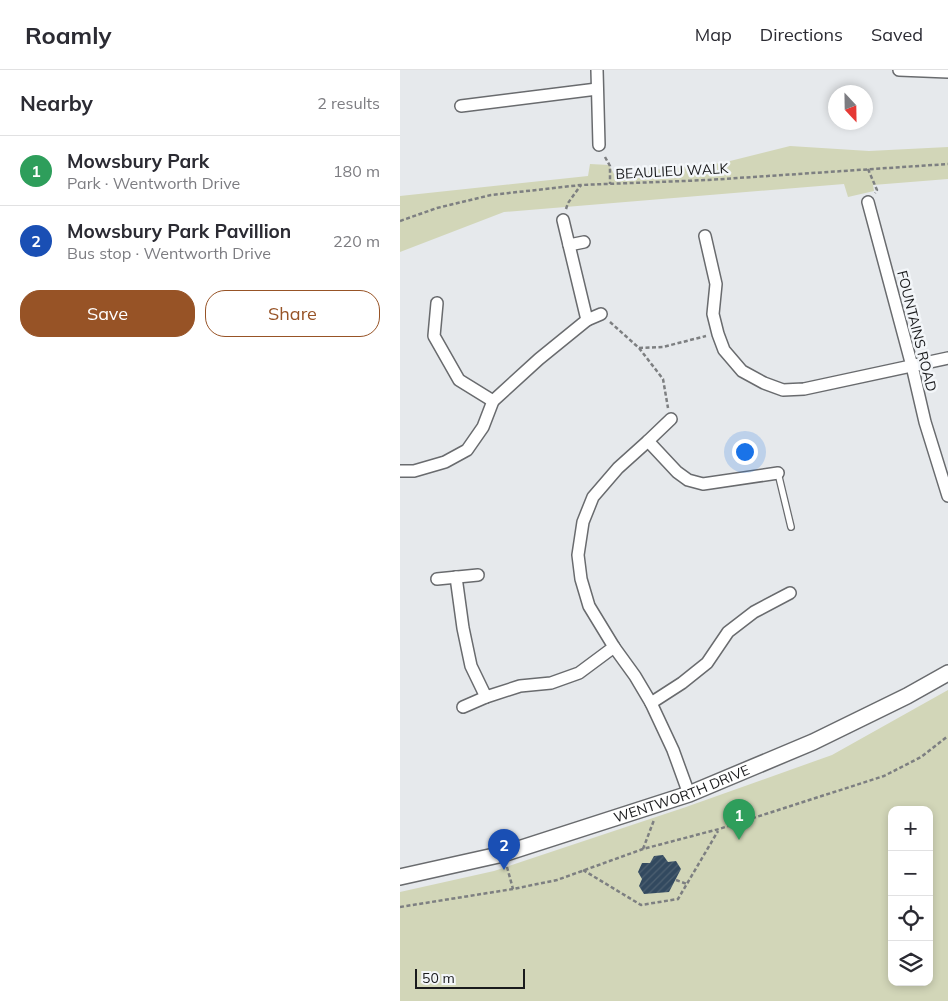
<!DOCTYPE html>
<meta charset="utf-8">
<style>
body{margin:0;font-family:Mulish,sans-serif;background:#f2f2f3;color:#2b2b33}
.controls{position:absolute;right:15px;bottom:15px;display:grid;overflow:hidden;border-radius:10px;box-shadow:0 2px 8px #0003}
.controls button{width:45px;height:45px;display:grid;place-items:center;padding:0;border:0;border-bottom:1px solid #e1e1e2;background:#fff;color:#2b2b33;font:25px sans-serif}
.compass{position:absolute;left:428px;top:15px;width:45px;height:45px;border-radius:50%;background:#fff;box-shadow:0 2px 8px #0003;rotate:158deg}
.scale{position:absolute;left:15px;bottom:12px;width:110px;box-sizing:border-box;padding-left:5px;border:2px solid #191a1c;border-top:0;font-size:14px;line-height:18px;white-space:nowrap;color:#191a1c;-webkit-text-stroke:4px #f3f6f9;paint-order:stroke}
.you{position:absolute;left:344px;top:381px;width:18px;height:18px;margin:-12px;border:4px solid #fff;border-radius:50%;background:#1a73e8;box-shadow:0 0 0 8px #1a73e833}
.badge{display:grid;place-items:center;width:32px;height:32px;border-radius:50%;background:#975326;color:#fff;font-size:16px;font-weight:700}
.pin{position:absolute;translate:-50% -41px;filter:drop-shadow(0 1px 2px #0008)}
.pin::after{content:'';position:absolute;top:26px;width:18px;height:15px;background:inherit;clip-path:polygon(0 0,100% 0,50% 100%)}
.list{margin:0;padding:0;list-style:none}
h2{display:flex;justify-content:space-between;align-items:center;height:65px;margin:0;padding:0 20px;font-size:21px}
h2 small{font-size:16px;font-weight:400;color:#7c7c81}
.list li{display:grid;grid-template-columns:32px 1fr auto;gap:15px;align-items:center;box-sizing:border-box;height:70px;padding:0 20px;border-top:1px solid #e1e1e2}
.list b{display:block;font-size:19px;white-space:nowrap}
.list p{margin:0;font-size:16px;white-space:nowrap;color:#7c7c81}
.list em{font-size:16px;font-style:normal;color:#7c7c81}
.actions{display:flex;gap:10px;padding:15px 20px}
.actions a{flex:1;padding:11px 0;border:1px solid #975326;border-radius:20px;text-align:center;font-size:18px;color:#975326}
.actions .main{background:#975326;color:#fff}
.icon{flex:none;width:28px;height:28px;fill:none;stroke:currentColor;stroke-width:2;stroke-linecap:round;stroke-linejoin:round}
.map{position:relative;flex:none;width:548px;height:931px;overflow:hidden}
header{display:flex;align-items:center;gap:30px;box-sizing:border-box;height:70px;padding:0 25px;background:#fff;border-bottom:1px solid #e1e1e2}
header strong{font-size:24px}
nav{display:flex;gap:28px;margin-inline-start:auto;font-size:18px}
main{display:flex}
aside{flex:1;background:#fff}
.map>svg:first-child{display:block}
.green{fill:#d2d6b8;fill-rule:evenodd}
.building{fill:url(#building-hatch)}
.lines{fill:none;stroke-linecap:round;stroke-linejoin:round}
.service-casing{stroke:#696b6e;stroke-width:8}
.minor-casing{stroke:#696b6e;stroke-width:14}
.tertiary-casing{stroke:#696b6e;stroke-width:18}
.path{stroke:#7d7f81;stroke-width:2.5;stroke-dasharray:4 2.5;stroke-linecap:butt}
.service{stroke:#fff;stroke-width:5.5}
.minor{stroke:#fff;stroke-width:11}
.tertiary{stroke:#fff;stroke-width:15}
.labels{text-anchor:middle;stroke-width:5;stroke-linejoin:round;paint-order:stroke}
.street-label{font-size:14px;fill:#191a1c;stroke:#f3f6f9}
</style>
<header>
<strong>Roamly</strong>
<nav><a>Map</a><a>Directions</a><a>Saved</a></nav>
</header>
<main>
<aside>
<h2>Nearby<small>2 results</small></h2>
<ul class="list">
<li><span class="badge" style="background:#2e9e5b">1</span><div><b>Mowsbury Park</b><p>Park · Wentworth Drive</p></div><em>180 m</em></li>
<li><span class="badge" style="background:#1a4fb4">2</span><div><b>Mowsbury Park Pavillion</b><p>Bus stop · Wentworth Drive</p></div><em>220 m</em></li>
</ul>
<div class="actions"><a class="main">Save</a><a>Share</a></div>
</aside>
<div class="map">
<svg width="548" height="931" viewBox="0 0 548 931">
<defs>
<pattern id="building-hatch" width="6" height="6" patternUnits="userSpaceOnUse" patternTransform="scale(1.25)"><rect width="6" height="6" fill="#32495f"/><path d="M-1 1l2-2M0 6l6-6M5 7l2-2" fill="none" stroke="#4d6071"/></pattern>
</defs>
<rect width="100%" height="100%" fill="#e6e9ec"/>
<g class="green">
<polygon points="390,76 469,81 548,77 548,109 473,115 474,121 448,127 444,114 104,142 0,182 0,126 188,106 190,94 209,95 214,104 322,93"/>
<path d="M548,620v311h-548v-109l94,-21 192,-64 146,-52zM492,740h37v172h-37z"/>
</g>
<polygon class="building" points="263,785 268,792 276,791 281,799 269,822 244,824 239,816 242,809 238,802 242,793 250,793 254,786"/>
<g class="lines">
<g class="service-casing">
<polyline id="service" points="378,403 391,457"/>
</g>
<g class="minor-casing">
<g id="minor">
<polyline points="197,0 199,75"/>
<polyline points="499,0 548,2"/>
<polyline points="61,36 197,19"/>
<polyline points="468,132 512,296 525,352 548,426"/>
<polyline points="305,166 316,214 313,244 318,264 324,280 342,301 364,313 383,320 404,319 548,288"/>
<polyline points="169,175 184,172"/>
<polyline points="37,233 34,266 59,310 93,331"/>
<polyline points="187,250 201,244"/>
<polyline points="271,349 248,371 218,398 193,427 183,452 178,485 181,509 189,536 214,577 235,606 251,633 273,680 289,724"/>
<polyline points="248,371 277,402 288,410 303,414 378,403"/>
<polyline points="0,401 14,401 45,392 67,380 83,357 93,331 139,289 187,250 163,150"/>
<polyline points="56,507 63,558 71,596 86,627 120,616 151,613 179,603 214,577"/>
<polyline points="37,509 78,505"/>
<polyline points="251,633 282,613 307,593 328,562 354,542 390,523"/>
<polyline points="63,637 86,627"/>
</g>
</g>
<g class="tertiary-casing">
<g id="tertiary">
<path id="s1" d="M0,807l103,-23 186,-60 124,-52 94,-46 41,-23"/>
</g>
</g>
<g class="path">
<polyline points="205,87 210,96 210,114"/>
<polyline points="468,99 477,120 475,123"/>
<polyline points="166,139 168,133 181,115"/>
<polyline points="0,151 37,138 91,125 181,115 308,110 548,94"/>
<polyline points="210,252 239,278 263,309 268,338"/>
<polyline points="239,278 263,277 306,266"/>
<polyline points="243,779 254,750"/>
<polyline points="107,797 113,819"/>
<polyline points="183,800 241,835 278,829 318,761"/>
<polyline points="276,810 287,814"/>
<polyline points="0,837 113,819 157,810 243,779 319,759 484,706 521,687 548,666"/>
</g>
<use href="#service" class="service"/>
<use href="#minor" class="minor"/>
<use href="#tertiary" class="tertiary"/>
</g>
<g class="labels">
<g class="street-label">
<text transform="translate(272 101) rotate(-3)" y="5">BEAULIEU WALK</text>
<text transform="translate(517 261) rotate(76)" y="5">FOUNTAINS ROAD</text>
<text dy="5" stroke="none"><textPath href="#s1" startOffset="294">WENTWORTH DRIVE</textPath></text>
</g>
</g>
</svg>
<div class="controls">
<button>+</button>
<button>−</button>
<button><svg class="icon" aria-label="locate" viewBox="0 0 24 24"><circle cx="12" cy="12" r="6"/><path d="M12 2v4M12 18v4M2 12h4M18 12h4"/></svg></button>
<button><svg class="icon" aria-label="layers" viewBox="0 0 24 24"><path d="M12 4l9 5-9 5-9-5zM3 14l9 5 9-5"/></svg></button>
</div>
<svg class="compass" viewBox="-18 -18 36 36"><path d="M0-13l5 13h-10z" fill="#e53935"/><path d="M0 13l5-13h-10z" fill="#7c7c81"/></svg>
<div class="scale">50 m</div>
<div class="you"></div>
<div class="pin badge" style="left:339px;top:770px;background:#2e9e5b">1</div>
<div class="pin badge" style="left:104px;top:800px;background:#1a4fb4">2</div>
</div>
</main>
